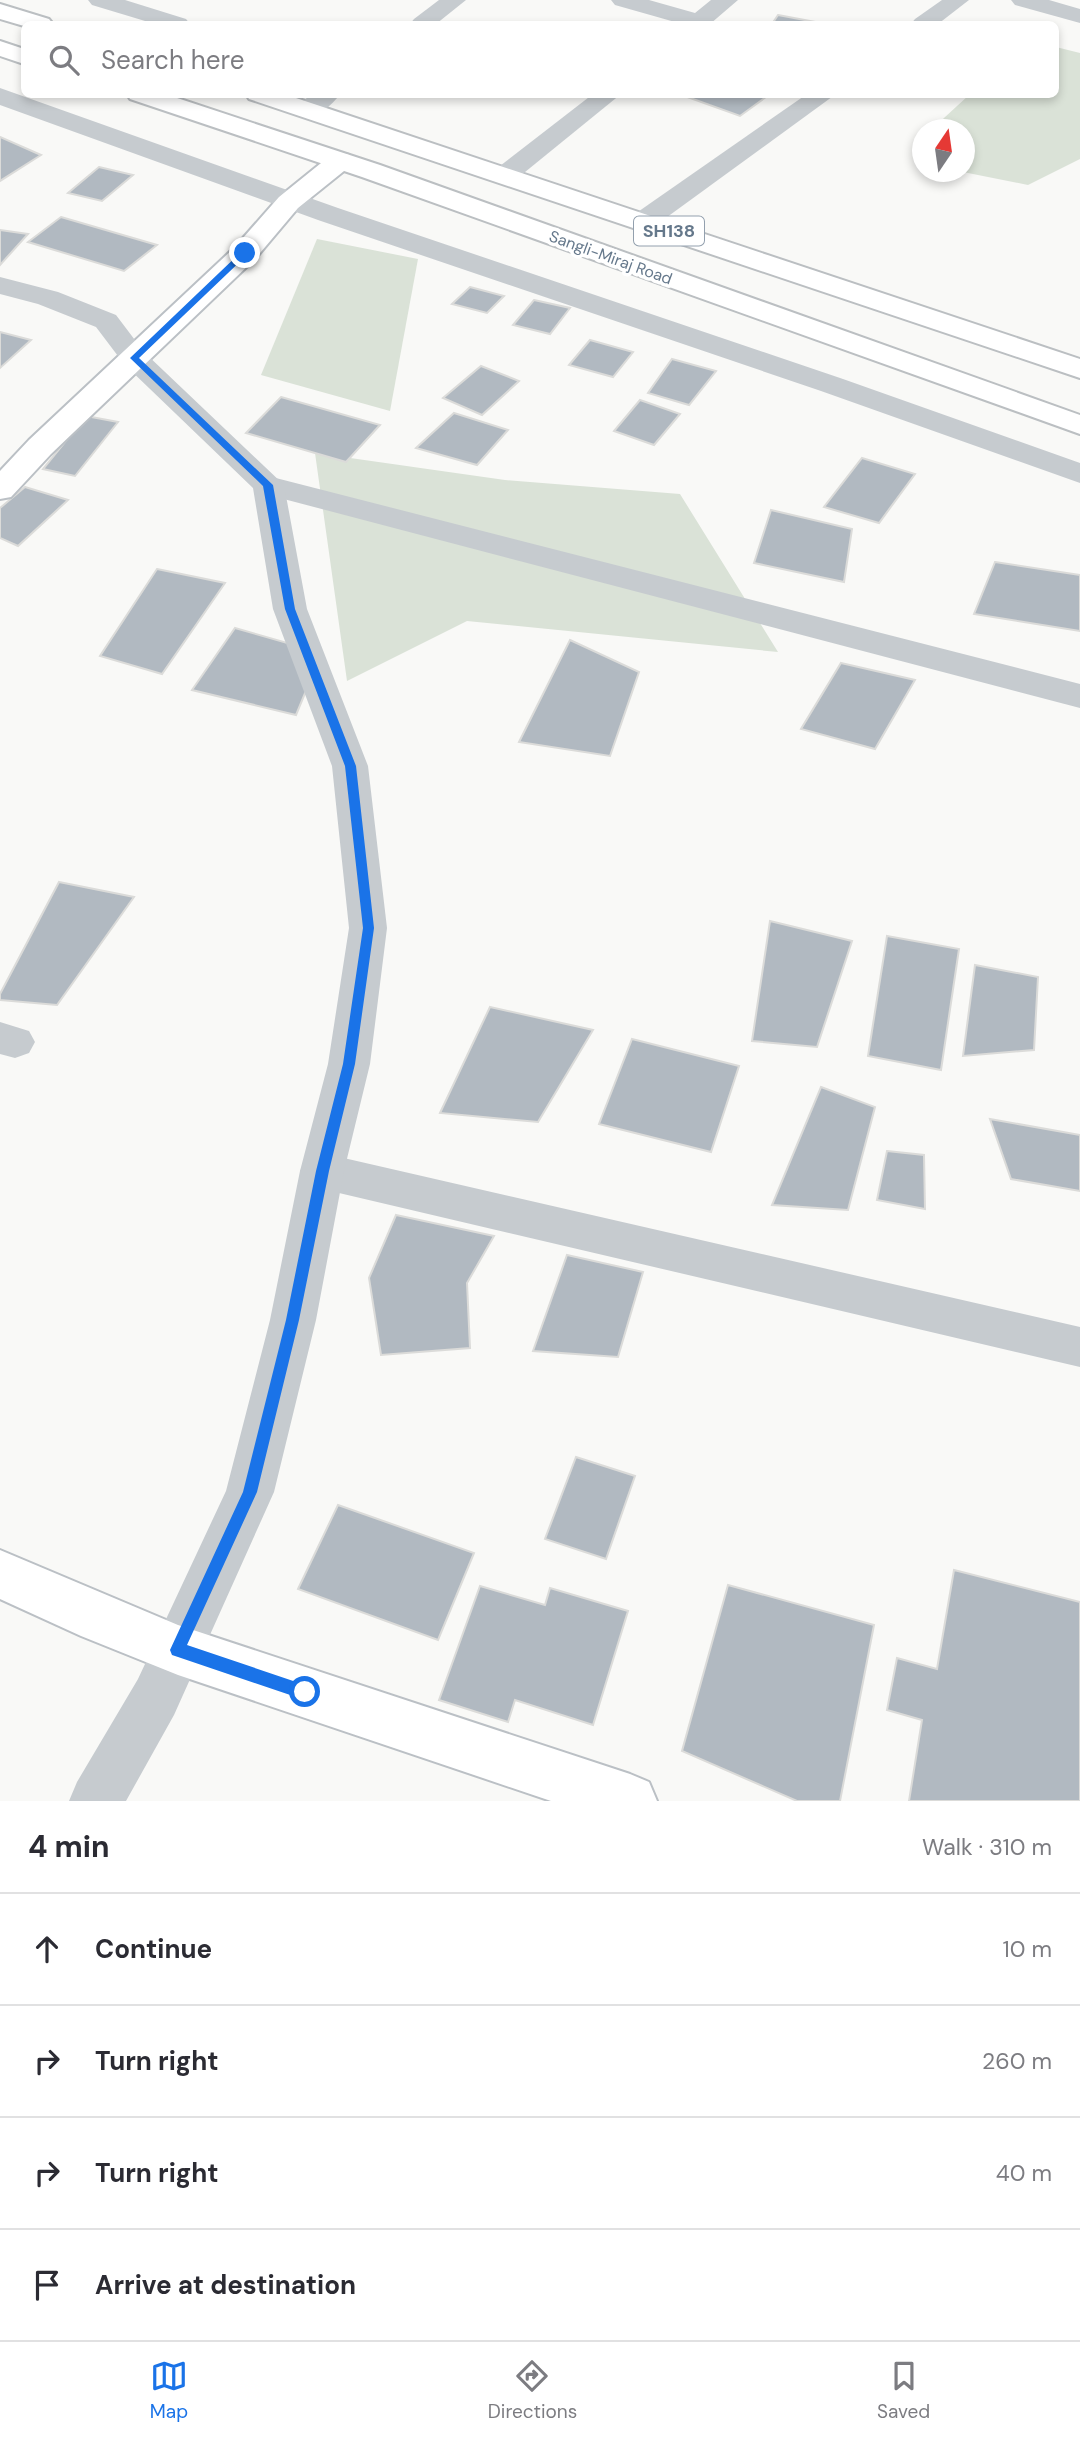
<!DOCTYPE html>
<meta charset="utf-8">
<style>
body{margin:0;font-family:"DM Sans",sans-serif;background:#f2f2f3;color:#2b2b33}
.compass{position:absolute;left:912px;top:119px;width:63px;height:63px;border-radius:50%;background:#fff;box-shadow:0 4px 10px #0003;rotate:13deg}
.stop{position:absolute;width:21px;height:21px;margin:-16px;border:5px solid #1a73e8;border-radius:50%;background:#fff}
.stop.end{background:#1a73e8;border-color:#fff;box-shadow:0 2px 7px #0008}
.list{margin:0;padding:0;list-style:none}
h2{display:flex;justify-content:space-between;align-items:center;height:91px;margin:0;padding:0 28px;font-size:30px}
h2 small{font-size:23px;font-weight:400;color:#7c7c81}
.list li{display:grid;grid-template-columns:46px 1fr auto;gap:21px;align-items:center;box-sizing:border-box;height:112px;padding:0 28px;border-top:2px solid #e1e1e2}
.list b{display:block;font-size:26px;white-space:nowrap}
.list em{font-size:23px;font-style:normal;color:#7c7c81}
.icon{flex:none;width:38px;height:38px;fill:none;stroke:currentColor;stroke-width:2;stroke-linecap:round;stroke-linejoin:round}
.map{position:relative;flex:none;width:1080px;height:1801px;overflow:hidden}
.search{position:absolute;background:#fff;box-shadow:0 4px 10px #0003;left:21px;right:21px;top:21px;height:77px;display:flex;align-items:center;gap:18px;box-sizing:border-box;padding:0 24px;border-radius:10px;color:#7c7c81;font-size:26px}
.sheet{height:539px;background:#fff}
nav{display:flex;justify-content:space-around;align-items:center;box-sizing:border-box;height:98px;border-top:2px solid #e1e1e2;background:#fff;font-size:19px;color:#7c7c81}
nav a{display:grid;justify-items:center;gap:4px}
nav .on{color:#1a73e8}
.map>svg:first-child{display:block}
.green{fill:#dae2d7}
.building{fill:#b1b9c1;stroke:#dbdbd9;stroke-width:2}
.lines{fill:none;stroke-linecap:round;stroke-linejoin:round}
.secondary-casing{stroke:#bbc0c5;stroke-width:4}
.trunk-casing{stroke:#bbbfc2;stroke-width:4}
.minor{fill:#c6cbcf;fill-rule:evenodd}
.tertiary{fill:#c6cbcf;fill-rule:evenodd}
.secondary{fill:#fff;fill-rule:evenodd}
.trunk{fill:#fff;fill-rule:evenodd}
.route{fill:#1a73e8}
.labels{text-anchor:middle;stroke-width:7;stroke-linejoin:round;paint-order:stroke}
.far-street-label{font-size:16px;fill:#65788b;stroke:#fff}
.shield{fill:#fff;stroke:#93a0ae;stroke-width:2}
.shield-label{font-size:18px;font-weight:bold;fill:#65788b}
</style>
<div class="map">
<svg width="1080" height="1801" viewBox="0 0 1080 1801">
<rect width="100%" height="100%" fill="#f9f9f7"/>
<g class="green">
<polygon points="1056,47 1080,53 1080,159 1028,185 963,172 964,130 932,129 969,95 1056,94"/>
<polygon points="317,239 418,259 390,411 261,375"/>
<polygon points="315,453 505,480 680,494 778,652 467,621 347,681"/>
</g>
<g class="building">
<polygon points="778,15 826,24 772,24"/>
<polygon points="679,94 770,94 740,116"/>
<polygon points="0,137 41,155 0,181"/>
<polygon points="99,167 133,175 102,201 68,193"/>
<polygon points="61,217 157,245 124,271 28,242"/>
<polygon points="0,230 28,234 0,265"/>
<polygon points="470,287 504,296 487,313 452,304"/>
<polygon points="534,300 570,308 550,334 513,325"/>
<polygon points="0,332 31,340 0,368"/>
<polygon points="590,340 633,352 613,377 569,365"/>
<polygon points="672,359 716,371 689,405 648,393"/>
<polygon points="481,366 519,381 482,415 443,398"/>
<polygon points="281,397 380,425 346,462 246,433"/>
<polygon points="640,400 680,414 654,445 614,431"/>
<polygon points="454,413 508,430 477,465 416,448"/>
<polygon points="86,416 118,422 75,476 43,469"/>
<polygon points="862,458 915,474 879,523 824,507"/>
<polygon points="25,487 68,500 18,546 0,538 0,508"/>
<polygon points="771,510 852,529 844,582 754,563"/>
<polygon points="995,562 1080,575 1080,631 974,614"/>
<polygon points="157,569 225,583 162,674 100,656"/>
<polygon points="235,628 291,644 313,674 296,715 192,690"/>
<polygon points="570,640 639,672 610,756 519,742"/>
<polygon points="841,663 915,680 875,749 801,729"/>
<polygon points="59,882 134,897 57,1005 0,1000 0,994"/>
<polygon points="770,921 852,941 817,1047 752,1041"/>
<polygon points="887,936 959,949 941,1070 868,1056"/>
<polygon points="975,965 1038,977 1034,1050 963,1056"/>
<polygon points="490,1007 593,1030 538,1122 440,1113"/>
<polygon points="632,1039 739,1066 711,1152 599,1124"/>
<polygon points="821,1087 875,1107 848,1210 772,1205"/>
<polygon points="990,1119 1080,1135 1080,1191 1011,1179"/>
<polygon points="887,1151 924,1155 925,1209 877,1200"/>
<polygon points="396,1215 494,1236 467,1283 470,1348 381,1355 369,1278"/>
<polygon points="567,1255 643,1272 618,1357 533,1351"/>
<polygon points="576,1457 635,1476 606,1559 545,1539"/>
<polygon points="338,1505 474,1553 438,1640 298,1589"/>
<polygon points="954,1570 1080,1602 1080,1801 909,1801 922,1720 887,1710 897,1658 937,1669"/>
<polygon points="728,1585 874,1625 840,1801 797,1801 682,1751"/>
<polygon points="480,1586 545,1605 550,1588 628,1611 593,1725 515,1700 508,1722 439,1700"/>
</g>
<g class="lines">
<g class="secondary-casing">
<g id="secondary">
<polygon points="340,153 349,155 353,161 349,167 298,208 255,259 51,454 11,497 0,499 0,471 29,440 235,247 279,197 331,155"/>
<polygon points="0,1550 178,1625 630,1774 649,1782 657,1801 551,1801 178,1675 81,1636 0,1599"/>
</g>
</g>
<g class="trunk-casing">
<g id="trunk">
<polygon points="0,4 49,19 53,24 24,26 0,19"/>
<polygon points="0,41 24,49 24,64 0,56"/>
<polygon points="127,94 165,94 380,165 1080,415 1080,434 362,177 130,99"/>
<polygon points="246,94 284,94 1080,359 1080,378 249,99"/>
</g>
</g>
<g class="minor">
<polygon points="88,0 125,0 186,19 190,24 155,24 92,5"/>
<polygon points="439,0 466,0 436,24 410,24 414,19"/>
<polygon points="611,0 649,0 695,13 711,0 738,0 710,24 682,24 615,5"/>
<polygon points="942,0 969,0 938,24 911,24 915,19"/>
<polygon points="1011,0 1049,0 1080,9 1080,23 1015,5"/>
<polygon points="0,88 338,208 843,379 1080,463 1080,483 821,391 318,220 0,105"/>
<path d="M311,94h29c-10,14 -25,25 -42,21l-4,-5z"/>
<polygon points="593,94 621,94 514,181 505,183 496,181 492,175 496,169"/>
<polygon points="807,94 836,94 652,228 642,230 632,228 628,222 632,216"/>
<polygon points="268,476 1080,684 1080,708 257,492 252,485 257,478"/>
<polygon points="0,1022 29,1031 35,1042 29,1053 15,1058 0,1054"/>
<polygon points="322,1153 1080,1327 1080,1367 322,1189 307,1183 300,1171 307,1159"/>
</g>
<polygon class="tertiary" points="0,277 58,292 116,315 144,352 284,485 307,609 368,766 387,928 370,1064 344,1171 316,1320 274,1492 174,1715 126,1801 69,1801 77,1782 138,1679 226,1491 270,1320 300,1171 328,1064 349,928 332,766 273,609 253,488 124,364 96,327 38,304 0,294"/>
<use href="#secondary" class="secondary"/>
<use href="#trunk" class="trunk"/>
</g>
<polygon class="route" points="242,251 249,253 139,358 273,485 295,609 356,766 374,928 355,1064 329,1171 299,1320 257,1492 187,1645 311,1687 313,1692 311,1697 305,1700 178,1657 172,1655 170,1650 243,1492 286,1320 316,1171 343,1064 363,928 345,766 285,609 263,486 130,358"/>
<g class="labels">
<g class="far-street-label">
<text transform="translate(611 257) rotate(20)" y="6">Sangli-Miraj Road</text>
</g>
<rect class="shield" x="634" y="216.5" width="70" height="29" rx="5"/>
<g class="shield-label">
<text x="669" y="237">SH138</text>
</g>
</g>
</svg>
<svg class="compass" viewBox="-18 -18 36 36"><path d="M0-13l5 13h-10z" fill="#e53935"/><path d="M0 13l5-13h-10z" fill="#7c7c81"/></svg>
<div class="stop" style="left:305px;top:1692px"></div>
<div class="stop end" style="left:245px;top:253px"></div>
<div class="search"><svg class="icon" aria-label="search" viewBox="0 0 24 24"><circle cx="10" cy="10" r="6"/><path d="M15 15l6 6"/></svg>Search here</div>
</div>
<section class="sheet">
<h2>4 min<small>Walk · 310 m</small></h2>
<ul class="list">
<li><svg class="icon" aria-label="ahead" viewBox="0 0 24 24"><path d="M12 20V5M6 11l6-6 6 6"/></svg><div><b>Continue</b></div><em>10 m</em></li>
<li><svg class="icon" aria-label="right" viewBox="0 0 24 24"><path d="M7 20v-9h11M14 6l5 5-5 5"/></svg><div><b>Turn right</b></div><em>260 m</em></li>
<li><svg class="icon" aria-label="right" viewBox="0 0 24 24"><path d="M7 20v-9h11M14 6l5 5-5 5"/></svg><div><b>Turn right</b></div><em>40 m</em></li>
<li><svg class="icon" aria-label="arrive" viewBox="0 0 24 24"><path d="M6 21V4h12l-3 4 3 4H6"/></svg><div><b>Arrive at destination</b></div></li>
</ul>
</section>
<nav>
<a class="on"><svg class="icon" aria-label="map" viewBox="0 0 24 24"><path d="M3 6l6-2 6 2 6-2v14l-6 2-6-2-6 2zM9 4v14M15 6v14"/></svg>Map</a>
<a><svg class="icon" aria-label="directions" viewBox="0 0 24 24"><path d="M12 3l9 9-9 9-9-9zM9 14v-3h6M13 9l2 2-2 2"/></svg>Directions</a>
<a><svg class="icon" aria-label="saved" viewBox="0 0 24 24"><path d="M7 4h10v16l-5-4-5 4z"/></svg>Saved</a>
</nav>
